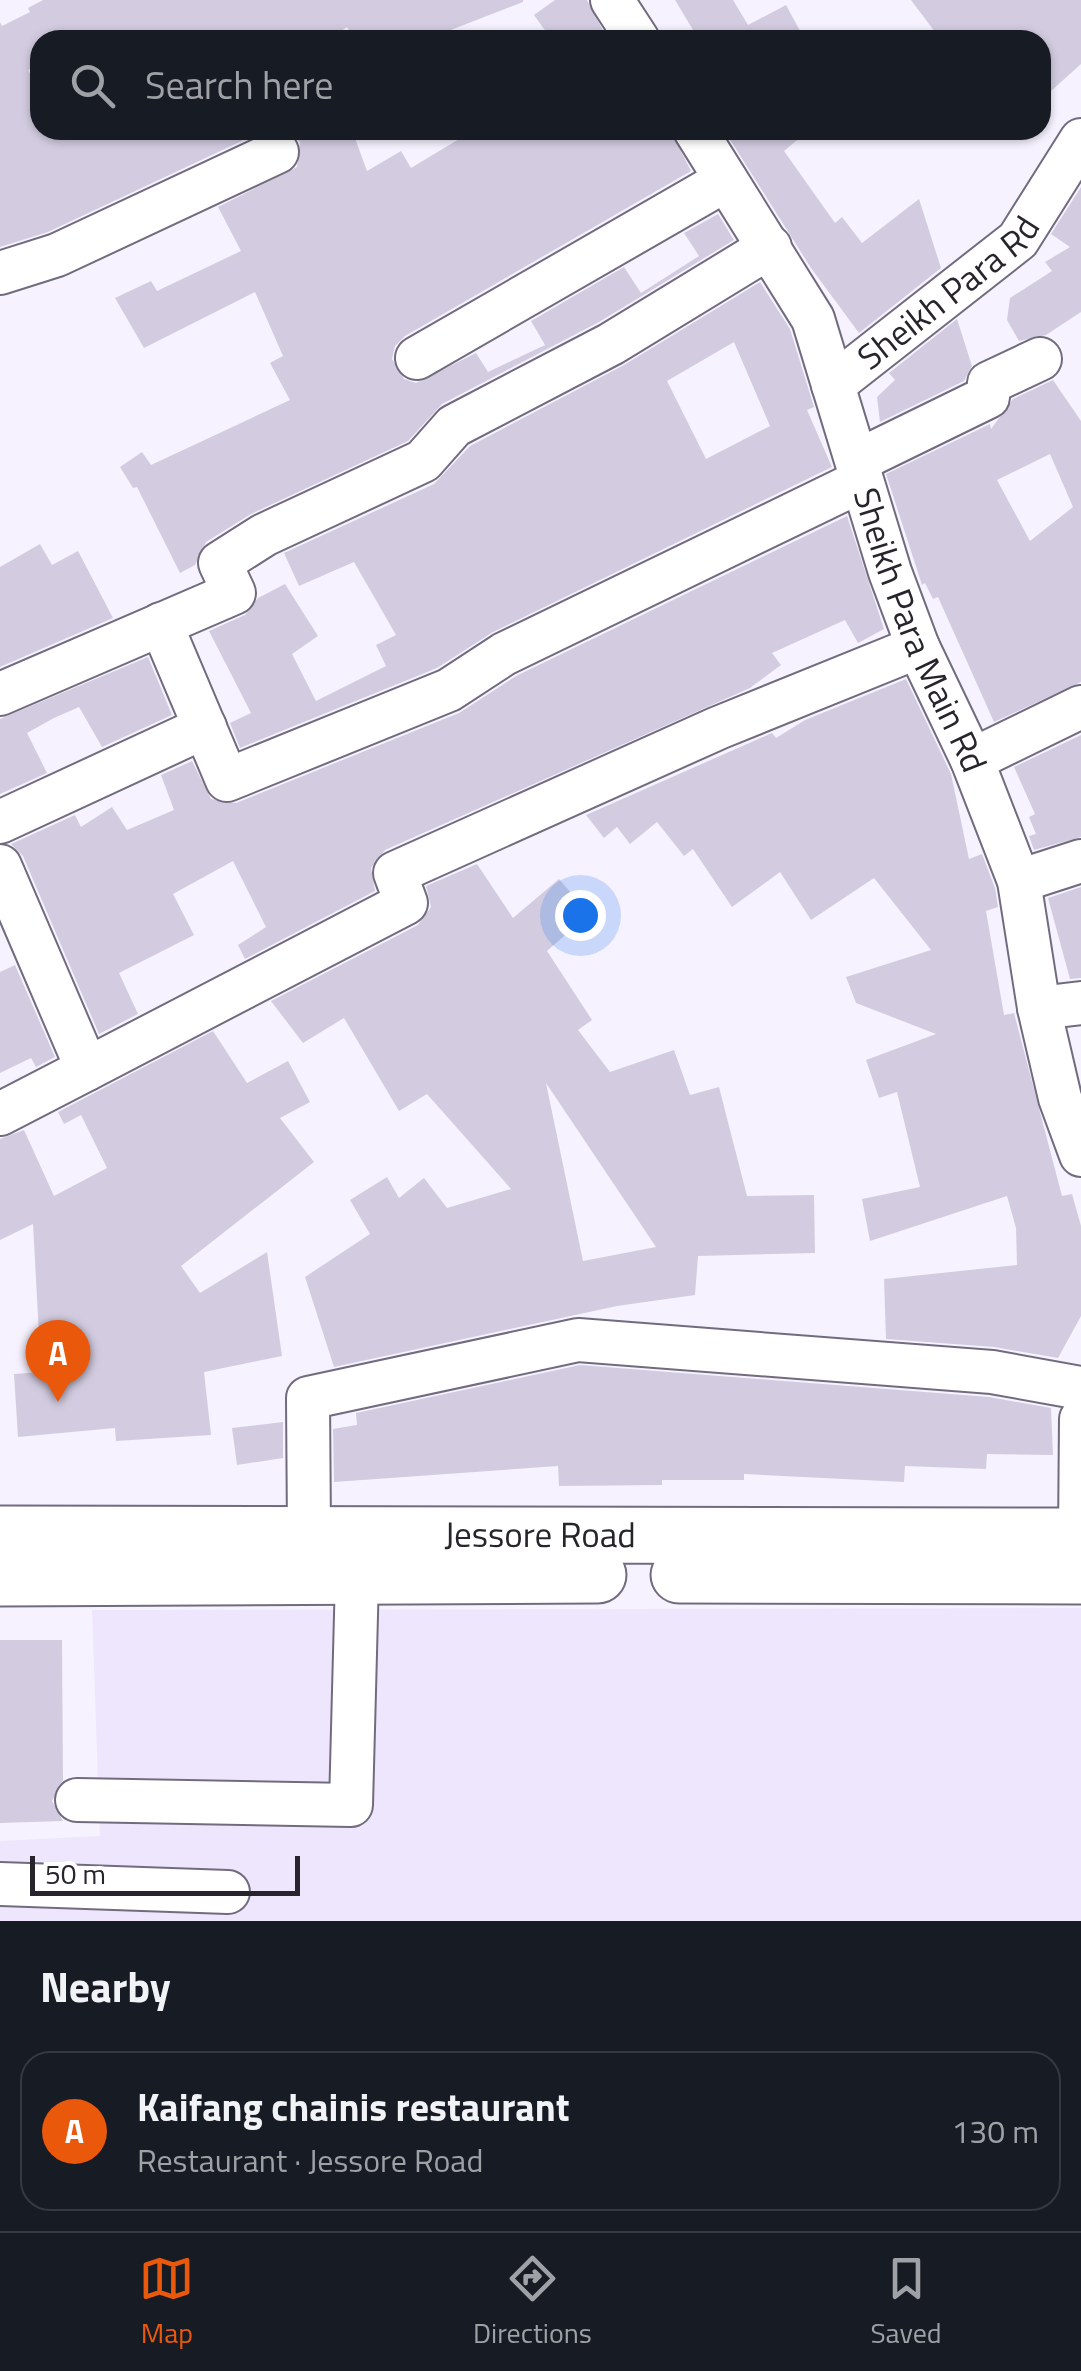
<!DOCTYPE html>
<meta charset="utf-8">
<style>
body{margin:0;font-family:"Titillium Web",sans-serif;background:#20242c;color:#f1f3f6}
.scale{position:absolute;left:30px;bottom:25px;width:270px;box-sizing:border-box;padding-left:10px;border:5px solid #27242c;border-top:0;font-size:28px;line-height:35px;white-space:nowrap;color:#27242c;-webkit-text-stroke:8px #fff;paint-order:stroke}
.you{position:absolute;left:580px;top:915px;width:35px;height:35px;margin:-25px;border:8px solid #fff;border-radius:50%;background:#1a73e8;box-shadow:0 0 0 15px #1a73e833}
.badge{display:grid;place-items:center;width:65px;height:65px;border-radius:50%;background:#ea580c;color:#fff;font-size:32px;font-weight:700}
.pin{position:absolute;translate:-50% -82px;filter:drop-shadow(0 2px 5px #0008)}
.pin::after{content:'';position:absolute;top:52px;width:35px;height:30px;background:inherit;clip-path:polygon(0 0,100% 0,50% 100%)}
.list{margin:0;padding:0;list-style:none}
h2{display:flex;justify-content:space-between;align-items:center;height:130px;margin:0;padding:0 40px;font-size:42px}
h2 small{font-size:32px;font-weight:400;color:#9ea1a6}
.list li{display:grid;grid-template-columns:65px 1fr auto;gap:30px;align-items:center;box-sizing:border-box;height:160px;margin:0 20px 20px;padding:0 20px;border:2px solid #363941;border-radius:30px}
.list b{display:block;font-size:38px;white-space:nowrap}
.list p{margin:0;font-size:32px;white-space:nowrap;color:#9ea1a6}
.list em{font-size:32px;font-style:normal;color:#9ea1a6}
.icon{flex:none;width:55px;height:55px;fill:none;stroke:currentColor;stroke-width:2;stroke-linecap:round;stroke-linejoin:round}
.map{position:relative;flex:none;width:1081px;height:1921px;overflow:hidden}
.search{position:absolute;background:#171b24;box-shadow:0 2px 8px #0004;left:30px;right:30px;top:30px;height:110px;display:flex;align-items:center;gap:25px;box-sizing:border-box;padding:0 35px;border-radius:30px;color:#9ea1a6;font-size:38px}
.sheet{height:310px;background:#171b24}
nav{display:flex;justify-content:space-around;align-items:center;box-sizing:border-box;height:140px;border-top:2px solid #363941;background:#171b24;font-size:28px;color:#9ea1a6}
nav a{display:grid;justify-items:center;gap:5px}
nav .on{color:#ea580c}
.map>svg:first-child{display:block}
.built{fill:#eee6fd}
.building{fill:#d3cce1;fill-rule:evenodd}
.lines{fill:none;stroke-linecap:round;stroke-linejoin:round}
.minor-casing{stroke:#726b7e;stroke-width:46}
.highway-casing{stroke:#726b7e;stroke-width:59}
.minor{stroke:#fff;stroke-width:42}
.highway{stroke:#fff;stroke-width:55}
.labels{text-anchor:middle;stroke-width:8;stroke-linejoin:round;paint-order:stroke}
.street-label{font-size:35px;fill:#27242c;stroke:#fff}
</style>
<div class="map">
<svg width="1081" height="1921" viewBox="0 0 1081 1921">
<rect width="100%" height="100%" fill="#f6f2ff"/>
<polygon class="built" points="1081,1608 1081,1921 0,1921 0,1841 100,1836 92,1610"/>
<g class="building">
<polygon points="43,0 523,0 523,2 425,40 355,40 347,27 327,40 244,40 239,30 214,40 40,40 40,65 28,70 40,91 40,130 265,130 48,232 0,247 0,22 2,26 30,12 28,8"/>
<polygon points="555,0 587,0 608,40 552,40 534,15"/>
<polygon points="675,0 733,0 748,25 786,5 805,40 699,40"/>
<polygon points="911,0 1081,0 1081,64 1041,100 1041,40 941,40"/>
<polygon points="288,130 352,130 367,171 401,151 411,168 474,130 670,130 691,171 405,336 395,346 392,359 404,379 416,383 476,353 488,372 545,345 531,321 624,267 641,293 699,256 684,233 718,214 734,240 599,322 442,404 408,441 251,514 206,542 195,565 180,573 137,487 133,488 120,467 142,452 151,465 290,400 270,363 283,356 255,292 144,348 115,298 151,281 157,291 241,251 218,207 297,167 300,142"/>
<polygon points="724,130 809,130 784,151 835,223 842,217 862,243 919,199 941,268 859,333 811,268"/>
<polygon points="1081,187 1081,312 1046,335 1019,341 1007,320 1010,298 1052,271 1045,262 1070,247 1051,234"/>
<path d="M760,282l30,47 24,78 -7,3 25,57 -339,165 -56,36 -197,80 -10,-25 21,-10 -42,-82 36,-16 13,-17 27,-14 33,52 -26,18 24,47 70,-35 -10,-21 20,-10 -42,-73 -55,24 -15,-33 150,-69 36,-38 154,-81zM734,342l36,84 -64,33 -39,-78z"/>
<polygon points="957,319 972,366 964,381 880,422 877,397 895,380 889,373"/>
<path d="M1053,380l28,41v261l-87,40 -56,-125 -5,2 -8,-16 -3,2 -36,-111 104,-50 1,5 22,-30zM1050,454l23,53 -43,34 -33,-61z"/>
<polygon points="847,516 884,629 858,643 845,620 772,653 781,665 750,688 385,850 371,868 375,891 245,959 238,945 266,927 233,861 173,894 194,935 119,973 138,1014 99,1034 23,856 11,844 75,815 81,827 112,807 127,830 174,810 161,775 192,761 211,799 236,803 459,713 516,676"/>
<polygon points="40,544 52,565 78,551 113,618 0,667 0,567"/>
<polygon points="148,657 172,715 102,747 79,707 54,718 27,733 47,773 0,794 0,719"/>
<polygon points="906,679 951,774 969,859 982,854 995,888 998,907 986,911 1004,1015 1014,1013 1062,1196 1072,1194 1081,1226 1081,1316 1058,1358 994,1347 886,1339 884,1279 1017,1265 1016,1228 1007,1196 870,1241 862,1199 920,1187 897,1092 879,1098 866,1060 936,1034 856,1003 846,977 931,950 874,878 811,920 780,872 732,907 693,849 684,856 657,822 630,844 617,827 604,838 586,815 772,733 776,738 805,720"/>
<polygon points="1081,735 1081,837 1034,850 1029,836 1036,834 1029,817 1035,814 1014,767"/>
<path d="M477,864l36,54 46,-39 30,35 -42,37 45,69 -14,10 32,42 64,-22 16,45 29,-8 28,109 67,-1 1,58 -117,3 -3,39 -78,11 -283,61 -29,-90 65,-43 -20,-34 37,-23 12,21 25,-20 23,30 64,-19 -84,-95 -28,17 -55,-93 -41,25 -32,-42 147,-76 13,-18 -5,-21zM546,1083l110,164 -73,14z"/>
<polygon points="1081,887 1081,978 1070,979 1048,898"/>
<polygon points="15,965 55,1057 36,1067 31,1058 0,1073 0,972"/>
<polygon points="213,1031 247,1083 288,1061 310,1102 280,1118 314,1162 181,1266 200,1293 267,1252 282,1356 204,1372 211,1435 116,1441 115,1428 18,1437 14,1374 41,1372 33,1224 0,1240 0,1139 24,1130 54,1196 107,1168 81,1115 64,1124 58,1112"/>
<polygon points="580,1365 989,1397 1051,1408 1053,1455 987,1454 986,1469 905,1466 904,1482 744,1474 744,1480 662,1480 662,1485 559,1486 558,1466 334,1482 333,1429 357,1425 356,1413"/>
<polygon points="283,1422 283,1458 237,1465 232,1428"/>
<polygon points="0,1640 62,1640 63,1780 52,1801 63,1821 0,1823"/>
</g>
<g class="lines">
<g class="minor-casing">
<g id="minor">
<polyline points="612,0 638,40"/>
<path id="s1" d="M695,130l118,189 77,253 28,75 54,113 47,121 20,127 21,90 21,57"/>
<polyline points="0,273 57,255 277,152"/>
<polyline points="417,358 726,180"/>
<path id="s2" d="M833,385l185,-145 63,-100"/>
<polyline points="857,461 988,397 989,383 1040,359"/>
<polyline points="161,624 227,780 449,690 504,654 861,481"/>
<polyline points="0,694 234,593 220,563 264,535 423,461 454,426 611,344 770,247"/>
<polyline points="972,760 1081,707"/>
<polyline points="0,822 205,727"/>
<polyline points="0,866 87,1069 406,903 395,873 718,728 918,647"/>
<polyline points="1019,881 1081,861"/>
<polyline points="1039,1008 1081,1003"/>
<polyline points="0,1114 87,1069"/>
<polyline points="309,1532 308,1398 578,1340 992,1372 1081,1388"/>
<polyline points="1080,1536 1081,1419"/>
<polyline points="77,1800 351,1805 357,1577"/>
<polyline points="0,1884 228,1892"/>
</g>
</g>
<g class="highway-casing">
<g id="highway">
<path id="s3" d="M0,1534l1081,2"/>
<polyline points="679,1575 1081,1576"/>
<polyline points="0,1578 598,1575"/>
</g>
</g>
<use href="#minor" class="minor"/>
<use href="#highway" class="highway"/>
</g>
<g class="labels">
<g class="street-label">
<text dy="12" stroke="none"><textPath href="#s2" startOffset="148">Sheikh Para Rd</textPath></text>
<text dy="12" stroke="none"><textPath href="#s1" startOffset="552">Sheikh Para Main Rd</textPath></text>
<text dy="12" stroke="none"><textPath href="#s3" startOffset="540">Jessore Road</textPath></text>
</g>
</g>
</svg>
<div class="scale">50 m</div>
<div class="you"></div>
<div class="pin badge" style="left:58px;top:1402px">A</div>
<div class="search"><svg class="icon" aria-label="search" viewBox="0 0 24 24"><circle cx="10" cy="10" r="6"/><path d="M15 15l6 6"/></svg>Search here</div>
</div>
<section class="sheet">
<h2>Nearby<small></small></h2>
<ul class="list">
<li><span class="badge">A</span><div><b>Kaifang chainis restaurant</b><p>Restaurant · Jessore Road</p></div><em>130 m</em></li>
</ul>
</section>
<nav>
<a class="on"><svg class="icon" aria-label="map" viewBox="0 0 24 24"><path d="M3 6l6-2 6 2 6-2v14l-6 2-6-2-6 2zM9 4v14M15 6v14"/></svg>Map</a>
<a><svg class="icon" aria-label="directions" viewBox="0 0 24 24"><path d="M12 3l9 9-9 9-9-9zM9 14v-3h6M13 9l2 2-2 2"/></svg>Directions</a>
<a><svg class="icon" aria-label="saved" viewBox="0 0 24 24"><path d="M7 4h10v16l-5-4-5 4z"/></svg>Saved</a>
</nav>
